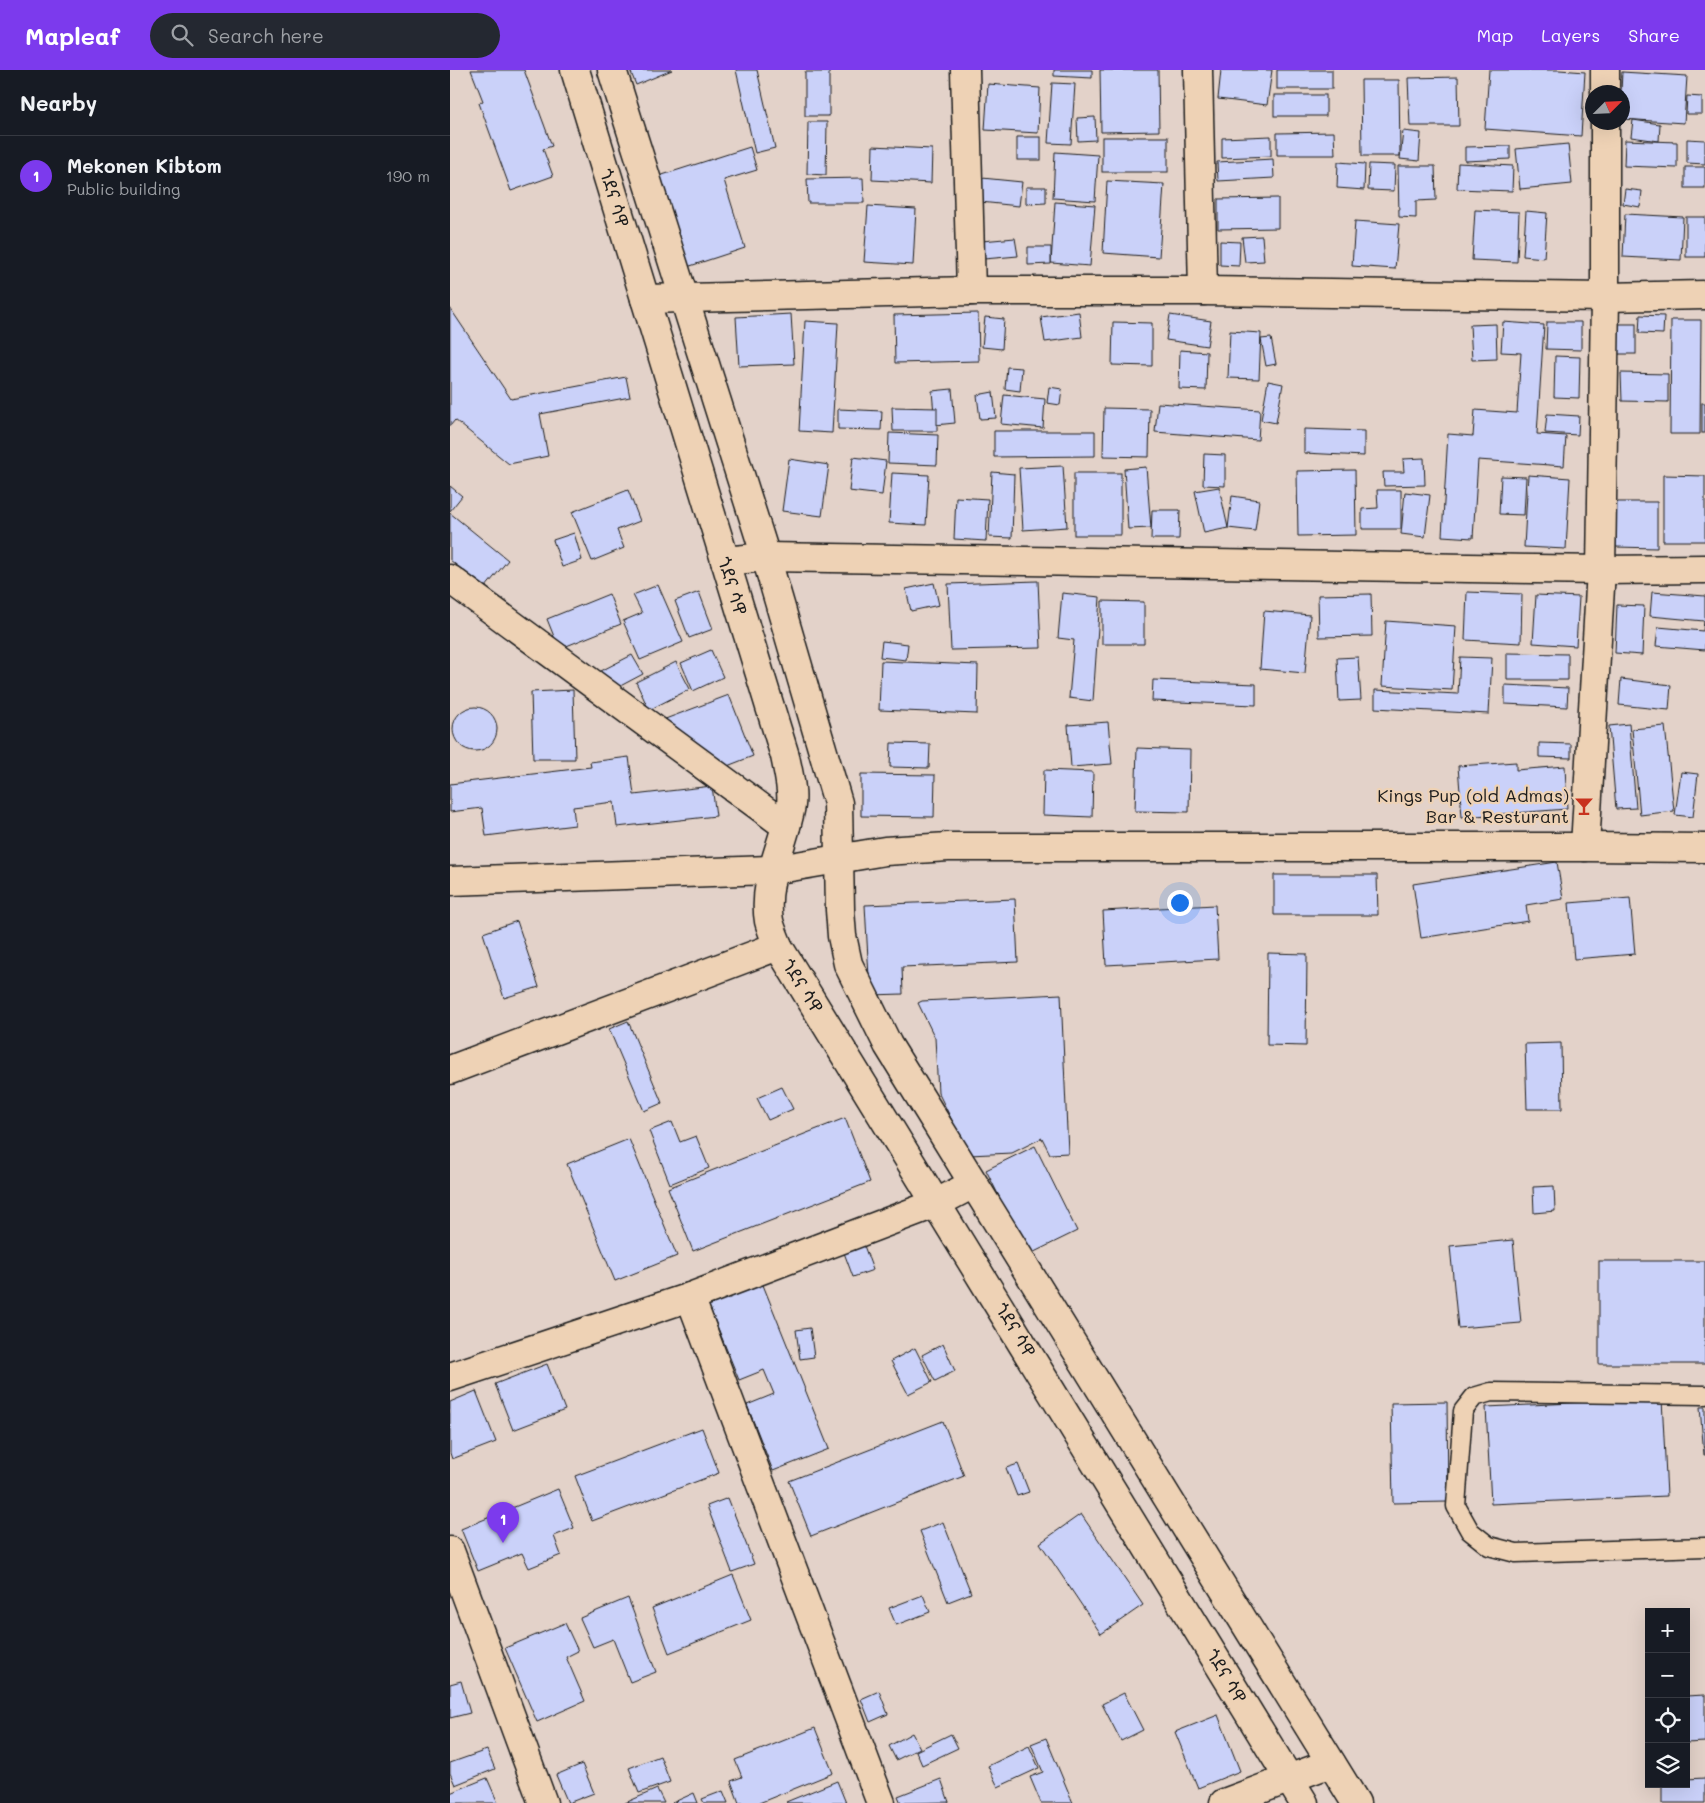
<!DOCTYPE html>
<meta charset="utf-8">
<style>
body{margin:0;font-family:Mali,"Noto Sans Ethiopic",sans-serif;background:#242831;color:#f1f3f6}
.controls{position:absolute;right:15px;bottom:15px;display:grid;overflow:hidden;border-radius:0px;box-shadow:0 5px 20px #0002}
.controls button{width:45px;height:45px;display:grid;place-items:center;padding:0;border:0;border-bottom:1px solid #363941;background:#171b24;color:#f1f3f6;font:25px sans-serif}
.compass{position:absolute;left:1135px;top:15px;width:45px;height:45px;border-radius:50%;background:#171b24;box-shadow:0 5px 20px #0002;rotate:66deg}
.you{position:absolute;left:729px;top:832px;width:18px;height:18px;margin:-12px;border:4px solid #fff;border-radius:50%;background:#1a73e8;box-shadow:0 0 0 8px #1a73e833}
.badge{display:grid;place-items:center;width:32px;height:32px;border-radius:50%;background:#7c3aed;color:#fff;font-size:16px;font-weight:700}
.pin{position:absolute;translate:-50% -41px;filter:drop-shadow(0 1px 2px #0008)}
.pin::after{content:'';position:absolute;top:26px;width:18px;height:15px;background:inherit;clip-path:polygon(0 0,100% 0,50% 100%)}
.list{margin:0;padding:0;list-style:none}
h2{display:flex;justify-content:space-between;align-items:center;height:65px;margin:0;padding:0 20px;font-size:21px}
h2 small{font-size:16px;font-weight:400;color:#9ea1a6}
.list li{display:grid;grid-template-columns:32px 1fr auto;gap:15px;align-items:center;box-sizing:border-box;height:80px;padding:0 20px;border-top:1px solid #363941}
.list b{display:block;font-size:19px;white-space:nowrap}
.list p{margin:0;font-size:16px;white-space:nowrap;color:#9ea1a6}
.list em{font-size:16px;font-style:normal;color:#9ea1a6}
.icon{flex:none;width:28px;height:28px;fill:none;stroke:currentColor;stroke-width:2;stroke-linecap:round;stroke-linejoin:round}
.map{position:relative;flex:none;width:1255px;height:1733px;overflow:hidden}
header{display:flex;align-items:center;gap:30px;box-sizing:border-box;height:70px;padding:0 25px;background:#7c3aed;color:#fff}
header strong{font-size:24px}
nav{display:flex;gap:28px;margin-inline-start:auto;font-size:18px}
.search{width:350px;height:45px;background:#242831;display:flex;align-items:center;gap:12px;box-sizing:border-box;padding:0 18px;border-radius:28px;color:#9ea1a6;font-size:19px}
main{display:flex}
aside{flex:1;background:#171b24}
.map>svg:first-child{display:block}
.building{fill:#cad1f9;stroke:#1c1c1c}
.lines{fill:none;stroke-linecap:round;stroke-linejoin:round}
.lane-casing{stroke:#1c1c1c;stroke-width:21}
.street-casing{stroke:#1c1c1c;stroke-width:31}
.secondary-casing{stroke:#1c1c1c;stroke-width:31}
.primary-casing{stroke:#1c1c1c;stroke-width:31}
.lane{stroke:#eed2b5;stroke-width:18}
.street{stroke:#eed2b5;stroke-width:28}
.secondary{stroke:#eed2b5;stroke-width:28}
.primary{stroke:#eed2b5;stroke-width:28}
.labels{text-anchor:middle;stroke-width:4.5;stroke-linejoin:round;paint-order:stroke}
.street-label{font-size:18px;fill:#1c1c1c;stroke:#eed2b5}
.poi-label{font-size:18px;fill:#1c1c1c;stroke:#eed2b5;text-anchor:end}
</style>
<header>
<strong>Mapleaf</strong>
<div class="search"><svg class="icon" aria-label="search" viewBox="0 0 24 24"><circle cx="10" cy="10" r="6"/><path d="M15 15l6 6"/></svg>Search here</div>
<nav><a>Map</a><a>Layers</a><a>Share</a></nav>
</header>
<main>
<aside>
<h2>Nearby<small></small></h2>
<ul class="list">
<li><span class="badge">1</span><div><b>Mekonen Kibtom</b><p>Public building</p></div><em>190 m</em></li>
</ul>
</aside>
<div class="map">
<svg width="1255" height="1733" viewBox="0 0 1255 1733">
<rect width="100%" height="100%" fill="#e3d2c9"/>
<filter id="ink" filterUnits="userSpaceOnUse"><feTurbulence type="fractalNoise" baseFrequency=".02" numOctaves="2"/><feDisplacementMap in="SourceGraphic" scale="10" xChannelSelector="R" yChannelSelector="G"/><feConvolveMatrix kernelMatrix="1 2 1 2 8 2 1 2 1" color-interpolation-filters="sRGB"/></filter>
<g filter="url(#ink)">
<g class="building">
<polygon points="21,0 74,0 102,76 93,79 103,106 61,121 29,33 33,31"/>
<polygon points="180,0 222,0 186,15"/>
<polygon points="286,0 307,0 325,78 305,83"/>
<polygon points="604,0 642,0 642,8 604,6"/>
<polygon points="650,0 708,0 709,61 651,62"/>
<polygon points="771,0 822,0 817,35 768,29"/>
<rect x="827" y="0" width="55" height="19"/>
<polygon points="1039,0 1109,0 1135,2 1131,66 1035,59"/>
<rect x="355" y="2" width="24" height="44"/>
<polygon points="1172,2 1237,6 1234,53 1172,49 1172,22 1171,22"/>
<polygon points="1008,7 1009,56 960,56 958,8"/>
<polygon points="911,10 949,10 950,86 912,86"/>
<polygon points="602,13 625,14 621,74 598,73"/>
<polygon points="538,14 590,18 588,63 535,60"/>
<rect x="824" y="25" width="52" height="21"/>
<polygon points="1237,26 1252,27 1252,44 1236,44"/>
<polygon points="645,47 646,70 628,71 627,48"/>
<polygon points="1183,50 1210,54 1209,71 1181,67"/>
<polygon points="358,52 377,52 376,105 357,104"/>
<polygon points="953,61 971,63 969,91 950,89"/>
<polygon points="884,62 885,85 827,85 827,63"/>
<polygon points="821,66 821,86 772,88 772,68"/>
<rect x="567" y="67" width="24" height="23"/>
<rect x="652" y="67" width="66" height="35"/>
<polygon points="1237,69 1255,70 1255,94 1237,93"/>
<polygon points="1175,70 1227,72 1227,98 1174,96"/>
<polygon points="1118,74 1122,114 1070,119 1066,79"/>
<polygon points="423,76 482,79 481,113 422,110"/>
<polygon points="1060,76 1060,89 1015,91 1015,77"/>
<polygon points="300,77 307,100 274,110 295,178 234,198 206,107"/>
<polygon points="605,82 648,85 645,131 603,128"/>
<polygon points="823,89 824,108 768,111 767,92"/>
<polygon points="888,92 915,94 914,120 887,118"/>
<polygon points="1008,93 1063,96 1062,121 1007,119"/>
<polygon points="919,94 945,95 944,121 918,120"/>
<polygon points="948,96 985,96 986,130 966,131 966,148 949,147"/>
<rect x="1235" y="97" width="20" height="21"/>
<polygon points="413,108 414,133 358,133 357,109"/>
<polygon points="532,108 572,112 569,136 530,132"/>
<polygon points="657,111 714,114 709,187 653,183"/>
<polygon points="576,117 596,117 596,133 576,134"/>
<polygon points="1175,119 1192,121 1190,137 1173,134"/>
<polygon points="828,128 828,158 768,159 768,129"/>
<polygon points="605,132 645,135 640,196 601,193"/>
<polygon points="418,136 466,139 463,195 414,192"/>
<polygon points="1025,140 1069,142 1067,192 1022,190"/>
<polygon points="1076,141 1097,143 1094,188 1073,186"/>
<polygon points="1175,144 1233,147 1231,190 1173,187"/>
<rect x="1236" y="147" width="19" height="40"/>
<polygon points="905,151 949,154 945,199 902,196"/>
<polygon points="812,166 814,191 795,192 792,167"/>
<polygon points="565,168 568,186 534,189 532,171"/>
<polygon points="770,171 790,172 789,196 770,195"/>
<polygon points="578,177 601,177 601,194 578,195"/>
<polygon points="0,238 61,329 176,307 180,327 90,344 98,386 59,394 5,350 0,356"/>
<polygon points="629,242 632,267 595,272 591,247"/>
<polygon points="528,243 529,291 445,293 444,245"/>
<polygon points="341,244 344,294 289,296 286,247"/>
<polygon points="720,245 761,251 757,276 716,270"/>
<polygon points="1190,245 1214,246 1213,264 1189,263"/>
<polygon points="535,247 554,249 552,279 532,277"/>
<polygon points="1221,250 1251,250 1250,364 1220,364"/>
<polygon points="355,251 388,253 382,363 349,361"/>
<polygon points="663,252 702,253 702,296 662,295"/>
<polygon points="1053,252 1094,255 1087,364 1116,366 1114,396 1028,390 1023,468 992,466 998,364 1023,366 1025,340 1067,343 1071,283 1051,282"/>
<polygon points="1097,252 1131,252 1131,280 1096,279"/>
<polygon points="1046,254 1047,289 1022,290 1020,255"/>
<rect x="1168" y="254" width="18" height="30"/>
<polygon points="780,261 811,263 809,309 778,308"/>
<polygon points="821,268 826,294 816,296 811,269"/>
<polygon points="730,280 757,282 756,320 729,319"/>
<polygon points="1105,286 1130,287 1129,328 1104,327"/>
<polygon points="557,297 572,298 570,321 555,319"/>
<polygon points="1171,303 1218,304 1218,332 1172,331"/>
<polygon points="818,311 833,314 826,353 811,350"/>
<polygon points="599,317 612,319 610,335 597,333"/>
<polygon points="502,319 505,353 485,355 482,321"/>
<polygon points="543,322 546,348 530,349 527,325"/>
<polygon points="554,325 595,329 593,358 551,354"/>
<polygon points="708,333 810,340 808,370 705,362"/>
<rect x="1252" y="333" width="3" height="30"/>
<polygon points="442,337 487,338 487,361 443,361"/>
<polygon points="654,338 700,339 699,387 653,386"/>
<polygon points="388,339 432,341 431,360 388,359"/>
<polygon points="1097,344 1129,346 1128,365 1095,363"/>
<polygon points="854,359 914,361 914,386 854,383"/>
<polygon points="544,361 645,361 645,386 544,387"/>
<polygon points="439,363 488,365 487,395 438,393"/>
<polygon points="754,384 775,385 775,416 753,415"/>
<polygon points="403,387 436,391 432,425 399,421"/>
<polygon points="974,388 975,415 934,416 933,402 954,402 953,389"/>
<polygon points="339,389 379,395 372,446 332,441"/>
<polygon points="613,396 617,457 573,460 569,398"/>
<polygon points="696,397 701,458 678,459 674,399"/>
<polygon points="905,400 906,465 848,466 847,401"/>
<polygon points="542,402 564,404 562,468 539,467"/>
<polygon points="442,403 479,405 476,455 439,453"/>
<rect x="624" y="403" width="47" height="62"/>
<polygon points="1078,405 1120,408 1116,479 1074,477"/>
<polygon points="1213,405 1255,406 1255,471 1213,471"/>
<polygon points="1051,406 1076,407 1074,445 1049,444"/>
<polygon points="0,416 12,426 0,441"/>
<polygon points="769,417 778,458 754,463 745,421"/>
<polygon points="178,420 190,451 167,460 174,478 142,491 122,442"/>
<polygon points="927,420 951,420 951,459 912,459 912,439 928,438"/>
<polygon points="955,422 980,425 975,467 951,464"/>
<polygon points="782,426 809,430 805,461 778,458"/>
<polygon points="506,427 538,429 536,471 504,469"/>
<polygon points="1166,432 1207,432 1207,478 1166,477"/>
<polygon points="702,440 730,440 729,469 701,469"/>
<polygon points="0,443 58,490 35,518 0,490"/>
<polygon points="124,463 132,490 112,497 103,470"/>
<polygon points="588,511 591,578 501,580 498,514"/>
<polygon points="484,513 489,535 461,541 456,519"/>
<polygon points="208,515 233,572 190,590 173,551 192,543 183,525"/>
<polygon points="249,522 263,559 239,568 225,531"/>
<polygon points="1017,522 1072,524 1071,573 1015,570"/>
<polygon points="1202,522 1255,526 1255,580 1206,576 1208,557 1253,561 1254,551 1200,546"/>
<polygon points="612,523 650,527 643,631 619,628 624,570 608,568"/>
<polygon points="159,524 171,554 109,579 97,549"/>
<polygon points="921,524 922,566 869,567 868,525"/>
<polygon points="1086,525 1129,527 1126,576 1083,573"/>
<polygon points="652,531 694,532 694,574 652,574"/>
<polygon points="1167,535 1194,536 1192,585 1165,583"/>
<polygon points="814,541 860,545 855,603 810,599"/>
<polygon points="936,551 1006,556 1002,620 932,616"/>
<polygon points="432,571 458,574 456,590 430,587"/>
<polygon points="261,580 273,607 243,621 231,593"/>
<polygon points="1057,583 1118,584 1118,610 1057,610"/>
<polygon points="182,585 193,604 159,622 149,602"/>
<polygon points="908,587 911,630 889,631 887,588"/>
<polygon points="1010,587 1042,588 1039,644 925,638 925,620 1008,624"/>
<polygon points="431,591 528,595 527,644 429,640"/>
<polygon points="226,592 240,619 199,640 186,612"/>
<polygon points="1171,609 1221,615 1219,640 1169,635"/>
<polygon points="703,610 806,614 806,635 702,631"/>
<polygon points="1055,615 1118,618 1117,637 1055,634"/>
<polygon points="123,620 125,689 83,689 81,622"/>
<polygon points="279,625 303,686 267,700 210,651"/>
<circle cx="25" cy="659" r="22"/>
<polygon points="658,652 662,694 621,697 618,655"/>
<polygon points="1179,654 1186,738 1166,739 1159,656"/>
<polygon points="1215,656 1224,741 1190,745 1182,659"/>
<polygon points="441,673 480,674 479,698 440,697"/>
<polygon points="1089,673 1121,674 1121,688 1089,687"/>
<polygon points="687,678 740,680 739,742 685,741"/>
<polygon points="179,687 184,725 262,716 266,746 167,757 164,732 123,737 125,755 36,766 32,738 0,742 0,714 141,697 140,692"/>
<polygon points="1066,692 1066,700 1115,696 1117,739 1012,747 1008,696"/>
<polygon points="594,700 643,702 642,747 593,745"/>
<polygon points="1231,702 1248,704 1243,747 1225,745"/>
<polygon points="411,704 485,705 484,747 411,746"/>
<polygon points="1107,792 1113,829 1076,835 1078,851 971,868 963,814"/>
<polygon points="824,805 927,805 928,845 824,845"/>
<polygon points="1180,828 1185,884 1124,889 1119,833"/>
<polygon points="565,829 568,892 452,897 453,924 420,925 415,835"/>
<polygon points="765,835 768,889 656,895 653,841"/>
<polygon points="67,851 89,917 54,928 33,863"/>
<polygon points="818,883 857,884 856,976 817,975"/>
<polygon points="611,924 618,1083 600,1084 592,1068 562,1083 519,1085 488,1022 485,968 468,933 472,931"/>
<polygon points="178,951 212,1033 194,1041 159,959"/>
<polygon points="1111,973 1112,1039 1077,1039 1075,974"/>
<polygon points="332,1017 343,1039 318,1050 307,1028"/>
<polygon points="395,1048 420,1112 243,1181 218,1118"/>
<polygon points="222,1052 230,1072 246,1066 259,1098 220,1114 199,1061"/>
<polygon points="179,1069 227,1186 165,1211 117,1094"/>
<polygon points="585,1076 627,1161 578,1185 536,1100"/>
<polygon points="1104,1116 1105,1141 1084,1143 1083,1117"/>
<polygon points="1063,1170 1071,1253 1008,1258 1000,1176"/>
<polygon points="413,1173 423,1200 403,1207 393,1180"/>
<rect x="1149" y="1191" width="106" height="103"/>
<polygon points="309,1205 379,1379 323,1401 297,1335 324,1324 314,1300 289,1310 255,1226"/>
<polygon points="360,1258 364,1287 350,1289 346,1260"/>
<polygon points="493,1274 505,1301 485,1311 472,1285"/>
<polygon points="465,1278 482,1312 458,1324 441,1291"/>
<polygon points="97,1294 115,1340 63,1360 45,1314"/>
<polygon points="26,1321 46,1372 2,1389 0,1383 0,1332"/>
<polygon points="1212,1329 1217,1426 1041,1434 1036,1337"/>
<polygon points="997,1332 998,1432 943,1433 941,1333"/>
<polygon points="1250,1337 1255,1337 1255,1385 1254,1385"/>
<polygon points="493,1351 514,1406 361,1466 339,1411"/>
<polygon points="252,1358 269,1403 142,1451 125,1406"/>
<polygon points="568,1394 579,1422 567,1426 556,1398"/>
<polygon points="108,1419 124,1458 104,1466 111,1485 79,1498 72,1483 28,1501 11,1459"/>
<polygon points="278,1428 304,1494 282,1502 257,1436"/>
<polygon points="631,1444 693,1535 651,1564 590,1473"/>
<polygon points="493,1452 521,1523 498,1532 470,1461"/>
<polygon points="283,1505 301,1550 219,1583 202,1538"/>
<polygon points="473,1525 480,1542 446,1555 439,1538"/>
<polygon points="178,1528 206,1602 180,1612 163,1569 143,1577 130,1548"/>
<polygon points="115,1553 128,1581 116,1587 135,1631 87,1652 55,1578"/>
<polygon points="11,1611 20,1643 0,1648 0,1614"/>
<polygon points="429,1621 438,1644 420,1652 411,1629"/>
<polygon points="674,1623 693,1660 671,1671 652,1634"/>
<polygon points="1255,1625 1255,1672 1236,1673 1236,1626"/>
<polygon points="768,1645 790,1701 748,1718 725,1662"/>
<polygon points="365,1658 383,1703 309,1733 289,1733 281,1711 292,1707 285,1690"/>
<polygon points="462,1663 470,1678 446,1690 439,1676"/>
<polygon points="501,1664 508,1678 472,1695 466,1681"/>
<polygon points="596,1668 623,1733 591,1733 580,1707 593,1702 581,1674"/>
<polygon points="579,1676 589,1698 548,1717 538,1696"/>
<polygon points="37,1680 45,1699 5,1715 0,1703 0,1693"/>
<polygon points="210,1686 220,1712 189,1723 179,1698"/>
<polygon points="132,1694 144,1723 118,1733 106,1705"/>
<polygon points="37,1708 48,1733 0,1733 0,1723"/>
<polygon points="1255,1708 1255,1733 1212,1733 1212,1714 1236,1714 1236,1709"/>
<polygon points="491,1709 499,1732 451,1733 448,1726"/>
<polygon points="387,1711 396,1733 337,1733 336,1732"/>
<polygon points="207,1719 214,1733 175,1733"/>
<polygon points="273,1721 278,1733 254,1733 252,1729"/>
<polygon points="244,1723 248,1733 222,1733"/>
</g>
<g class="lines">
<g class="lane-casing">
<polyline id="lane" points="1255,1325 1041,1322 1024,1327 1013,1341 1006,1436 1020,1461 1039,1476 1066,1483 1255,1477"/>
</g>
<g class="street-casing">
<g id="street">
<polyline points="515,0 521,221"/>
<polyline points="748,0 753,221"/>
<polyline points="1155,22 1155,0"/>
<polyline points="195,229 521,221 753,221 1155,227 1255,225"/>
<polyline points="275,491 316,487 1151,500 1255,499"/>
<polyline points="0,509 336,756"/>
<polyline points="1135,777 1151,500 1155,227 1155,52"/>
<polyline points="0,811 323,800"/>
<polyline points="0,1000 328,876"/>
<polyline points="240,1227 431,1733"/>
<polyline points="0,1307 240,1227 487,1133 523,1114"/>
<polyline points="0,1481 93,1733"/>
<polyline points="774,1733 881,1693"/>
</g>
</g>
<g class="secondary-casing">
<polyline id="secondary" points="323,800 435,781 498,777 1135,777 1255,778"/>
</g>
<g class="primary-casing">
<g id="primary">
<path d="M125,0l210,686c3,16 8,33 6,49 -6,38 -29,76 -22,116 2,8 6,17 9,25l526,857"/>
<polyline points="162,0 316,487 388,733 390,840 392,866 398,894 438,975 906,1733"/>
</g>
</g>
<use href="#lane" class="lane"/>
<use href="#street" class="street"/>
<use href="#secondary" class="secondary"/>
<use href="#primary" class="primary"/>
</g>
</g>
<defs>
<g id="bar-bare" transform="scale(1.5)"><path d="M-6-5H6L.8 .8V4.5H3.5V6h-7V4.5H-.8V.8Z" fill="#c8321e" stroke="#eed2b5" stroke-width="2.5" paint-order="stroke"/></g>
</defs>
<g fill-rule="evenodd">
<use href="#bar-bare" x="1134" y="736"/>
</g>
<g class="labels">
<g class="street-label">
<text transform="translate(164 128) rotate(73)" y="6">ጎደና ሳዋ</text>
<text transform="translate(282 516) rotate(73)" y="6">ጎደና ሳዋ</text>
<text transform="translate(352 916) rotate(58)" y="6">ጎደና ሳዋ</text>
<text transform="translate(565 1260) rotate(59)" y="6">ጎደና ሳዋ</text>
<text transform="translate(776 1606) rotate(59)" y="6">ጎደና ሳዋ</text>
</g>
<g class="poi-label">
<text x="1119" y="732">Kings Pup (old Admas)<tspan x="1119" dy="21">Bar &amp; Resturant</tspan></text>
</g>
</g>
</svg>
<div class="controls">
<button>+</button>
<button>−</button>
<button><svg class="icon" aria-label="locate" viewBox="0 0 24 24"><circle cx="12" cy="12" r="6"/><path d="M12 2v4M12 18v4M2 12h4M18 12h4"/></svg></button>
<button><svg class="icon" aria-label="layers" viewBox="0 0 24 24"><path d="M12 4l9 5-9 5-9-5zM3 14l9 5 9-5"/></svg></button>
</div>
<svg class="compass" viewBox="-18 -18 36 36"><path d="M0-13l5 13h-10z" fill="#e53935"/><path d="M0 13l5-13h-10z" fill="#9ea1a6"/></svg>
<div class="you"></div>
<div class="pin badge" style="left:53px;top:1473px">1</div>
</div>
</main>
